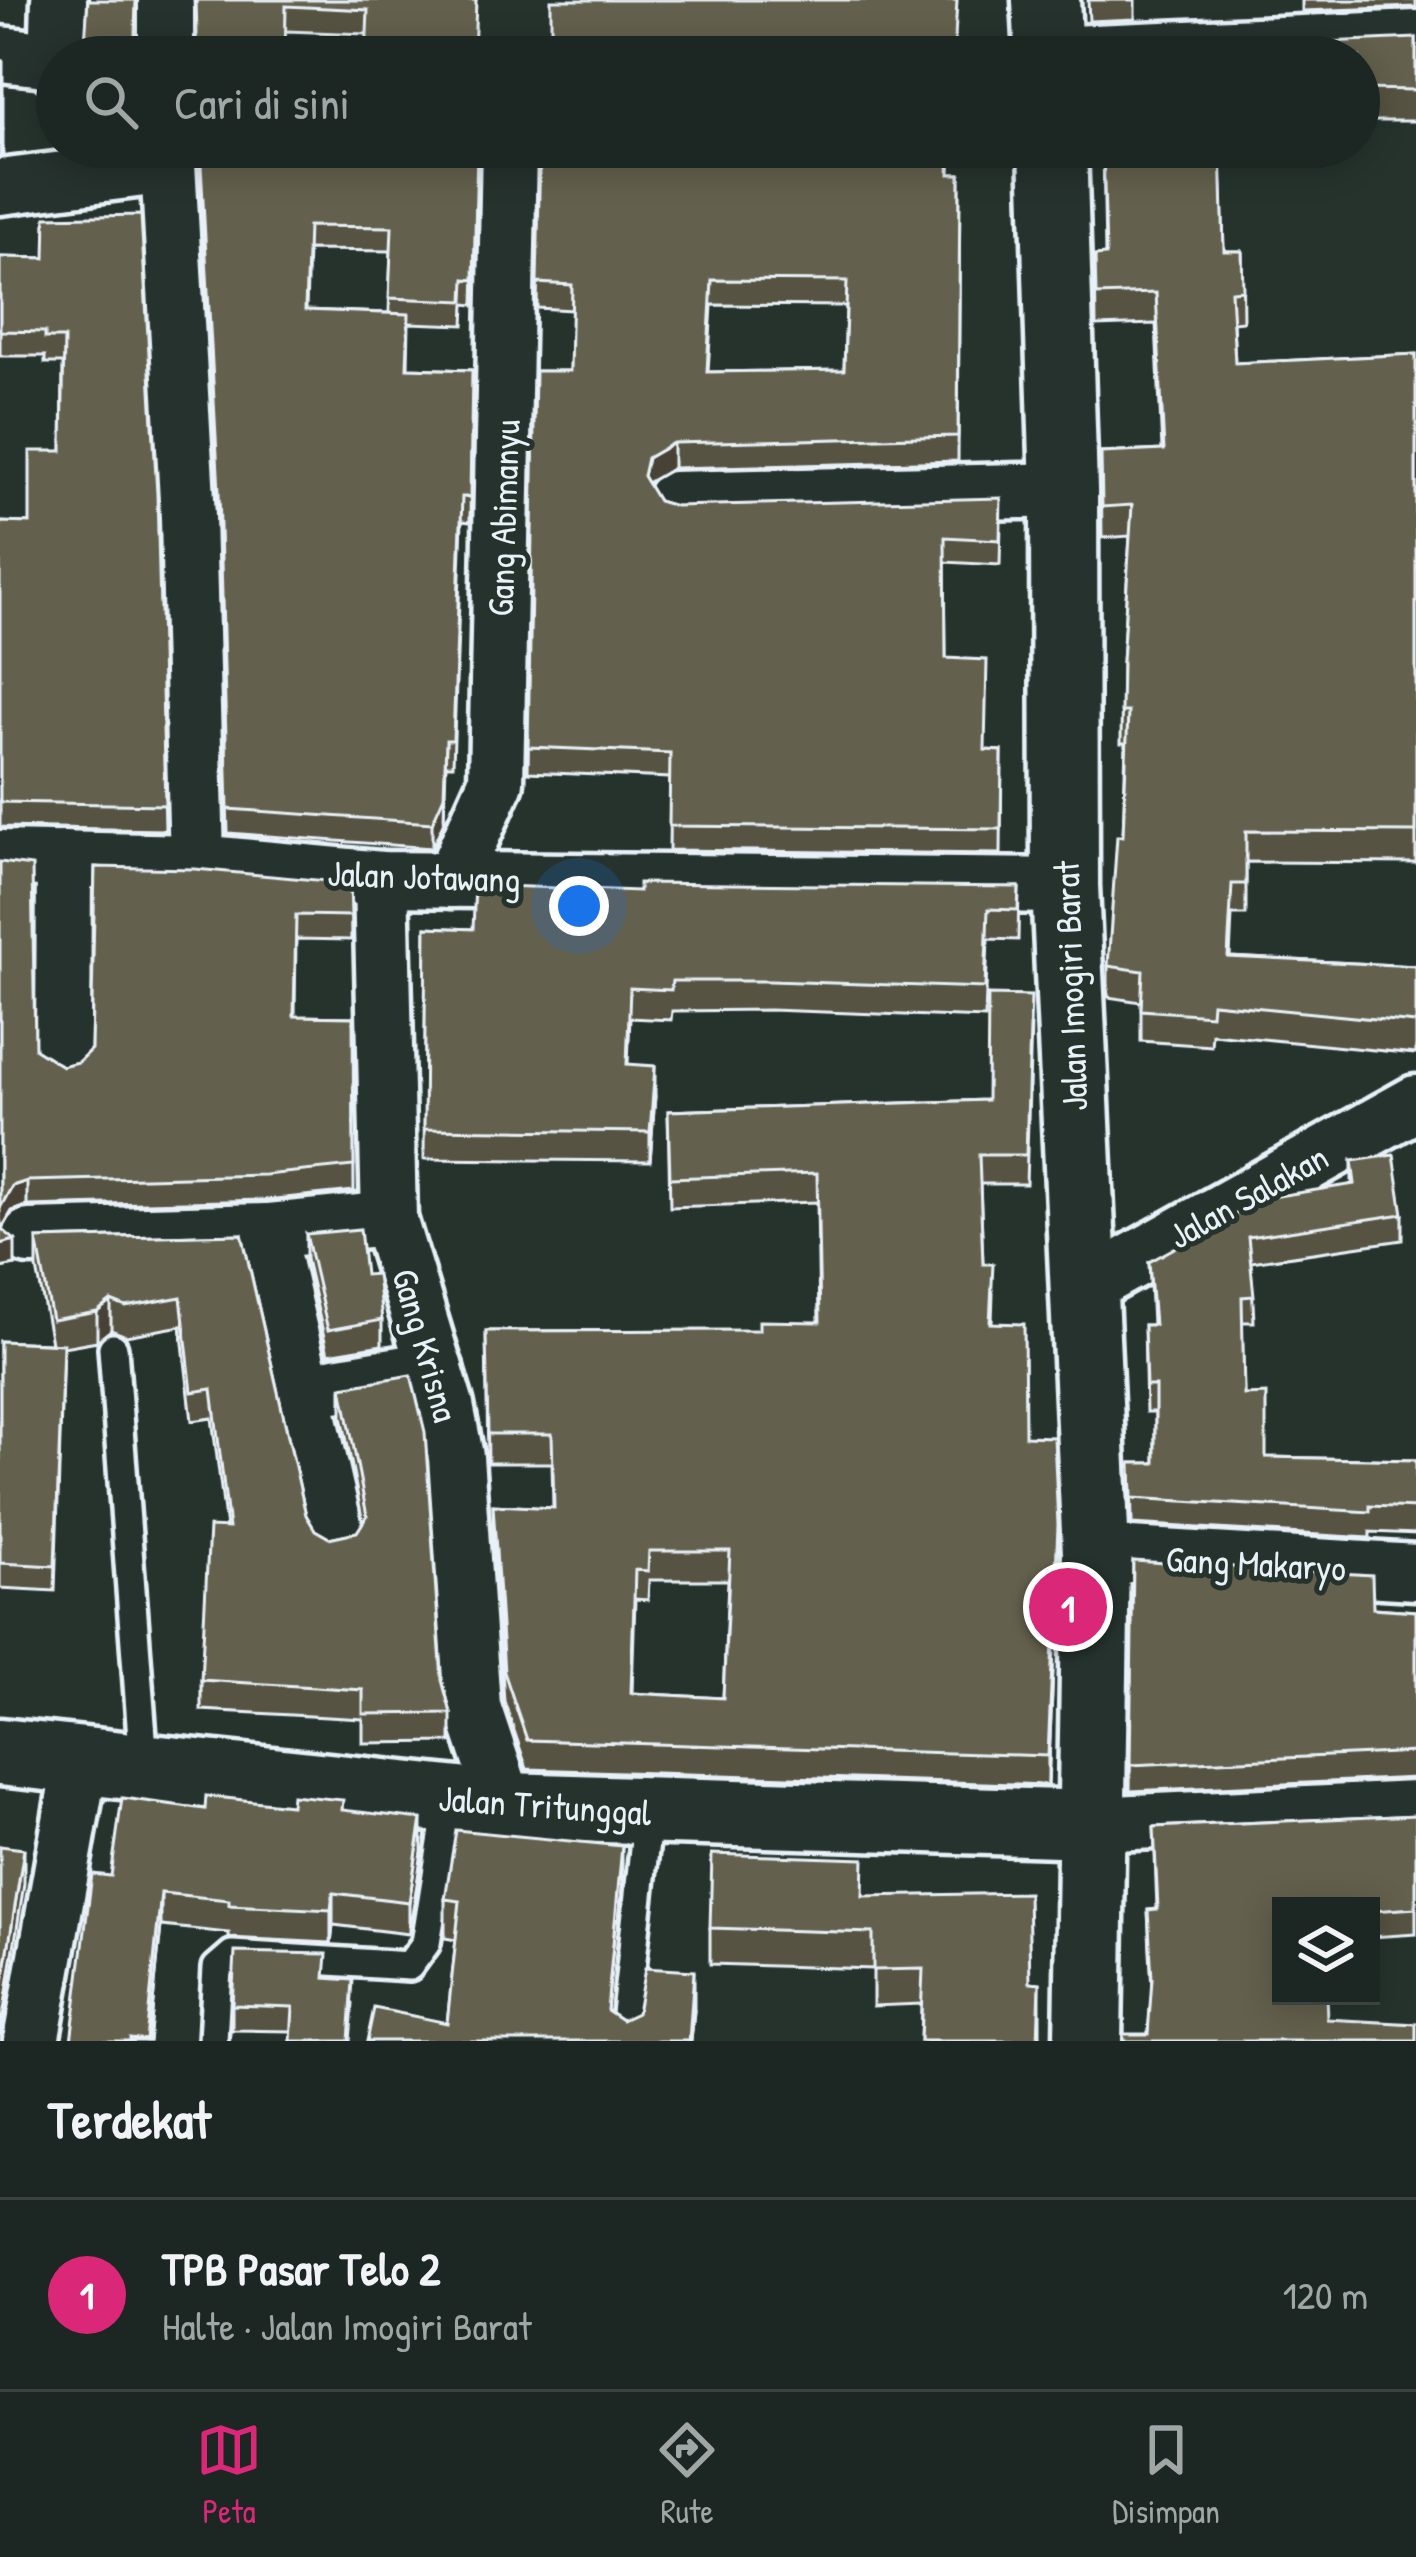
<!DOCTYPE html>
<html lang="id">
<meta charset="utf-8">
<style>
body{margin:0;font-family:"Patrick Hand",sans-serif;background:#29322f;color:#f1f3f6}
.controls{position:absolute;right:36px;bottom:36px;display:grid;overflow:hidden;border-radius:0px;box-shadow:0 6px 30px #0003}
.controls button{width:108px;height:108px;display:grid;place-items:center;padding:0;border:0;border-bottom:3px solid #3a4340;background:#1c2622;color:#f1f3f6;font:60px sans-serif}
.you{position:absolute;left:579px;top:906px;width:42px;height:42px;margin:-30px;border:9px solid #fff;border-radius:50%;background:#1a73e8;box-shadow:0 0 0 18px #1a73e833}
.badge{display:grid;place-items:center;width:78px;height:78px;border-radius:50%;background:#db2777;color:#fff;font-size:39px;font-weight:700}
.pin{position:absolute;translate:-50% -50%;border:6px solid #fff;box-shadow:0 3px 12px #0006}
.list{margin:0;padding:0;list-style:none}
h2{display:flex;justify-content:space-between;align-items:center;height:156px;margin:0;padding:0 48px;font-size:51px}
h2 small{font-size:39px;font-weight:400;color:#a0a5a5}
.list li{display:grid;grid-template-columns:78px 1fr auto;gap:36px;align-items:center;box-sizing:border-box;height:192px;padding:0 48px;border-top:3px solid #3a4340}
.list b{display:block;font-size:45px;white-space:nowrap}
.list p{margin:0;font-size:39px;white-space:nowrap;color:#a0a5a5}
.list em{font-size:39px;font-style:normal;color:#a0a5a5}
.icon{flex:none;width:66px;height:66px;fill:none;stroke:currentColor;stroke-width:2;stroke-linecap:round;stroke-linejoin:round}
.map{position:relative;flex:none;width:1416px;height:2041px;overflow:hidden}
.search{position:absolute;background:#1c2622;box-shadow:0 6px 30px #0003;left:36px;right:36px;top:36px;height:132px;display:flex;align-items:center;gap:30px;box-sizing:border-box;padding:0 42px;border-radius:66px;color:#a0a5a5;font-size:45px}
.sheet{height:348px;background:#1c2622}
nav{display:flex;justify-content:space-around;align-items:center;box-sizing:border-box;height:168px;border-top:3px solid #3a4340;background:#1c2622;font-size:33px;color:#a0a5a5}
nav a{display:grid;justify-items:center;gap:6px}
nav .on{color:#db2777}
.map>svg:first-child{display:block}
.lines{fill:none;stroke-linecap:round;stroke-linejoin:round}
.service-casing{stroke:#e8f1f8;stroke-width:36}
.minor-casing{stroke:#e8f1f8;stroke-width:63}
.secondary-casing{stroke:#e8f1f8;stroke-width:75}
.service{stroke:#26332d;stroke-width:27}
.minor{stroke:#26332d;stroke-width:54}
.secondary{stroke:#26332d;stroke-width:66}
.wall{fill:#565342;stroke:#e8f1f8;stroke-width:3;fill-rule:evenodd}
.shaded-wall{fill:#464336;stroke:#e8f1f8;stroke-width:3}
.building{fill:#64604d;stroke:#e8f1f8;stroke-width:3;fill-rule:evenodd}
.labels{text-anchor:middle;stroke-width:10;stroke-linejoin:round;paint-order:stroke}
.street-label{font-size:36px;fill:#e8f1f8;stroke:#26332d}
</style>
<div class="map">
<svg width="1416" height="2041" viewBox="0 0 1416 2041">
<rect width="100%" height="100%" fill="#26332d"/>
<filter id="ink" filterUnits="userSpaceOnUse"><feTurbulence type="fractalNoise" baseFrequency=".00833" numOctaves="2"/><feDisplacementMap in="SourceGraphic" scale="24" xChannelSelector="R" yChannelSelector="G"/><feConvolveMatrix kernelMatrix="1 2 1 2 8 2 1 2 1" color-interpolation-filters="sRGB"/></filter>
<g filter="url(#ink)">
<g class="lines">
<g class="service-casing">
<g id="service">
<polyline points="113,1348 142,1737 139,1764"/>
<polyline points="213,2041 217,1968 232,1955 409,1966 426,1943 449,1800"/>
<polyline points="623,2041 648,1813"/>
</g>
</g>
<g class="minor-casing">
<g id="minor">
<polyline points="0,54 55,60"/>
<polyline points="1048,54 1416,38"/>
<polyline points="166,57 166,0"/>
<polyline points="57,68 59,0"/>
<polyline points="167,147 188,517 197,862"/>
<polyline points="0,187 168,166"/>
<polyline points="674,499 1064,490"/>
<polyline points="0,858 197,862 381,879 1065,886"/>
<polyline points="381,879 389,1219 446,1406 456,1457 473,1707 506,1806"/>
<polyline points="452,880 496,782 509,147"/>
<polyline points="63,1059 64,859"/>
<polyline points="267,1231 337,1537"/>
<polyline points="29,1237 267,1231 389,1219"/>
<polyline points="1081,1290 1416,1103"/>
<polyline points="305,1390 435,1368"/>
<polyline points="1096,1553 1416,1572"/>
<polyline points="1092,1824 1416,1809"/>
<polyline points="31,2041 81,1760"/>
</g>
</g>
<g class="secondary-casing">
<g id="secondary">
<polyline points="1046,0 1049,57"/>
<polyline points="1053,147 1064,490 1065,886 1096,1553 1088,2041"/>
<polyline points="0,1752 506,1806 1092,1824"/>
</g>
</g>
<use href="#service" class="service"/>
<use href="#minor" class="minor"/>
<use href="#secondary" class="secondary"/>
</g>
<g class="wall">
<polygon points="194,0 477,0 367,34 286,31 193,49 196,37"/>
<polygon points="1088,0 1135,0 1135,19 1089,21"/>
<polygon points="1302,0 1416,0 1416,7 1302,11"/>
<polygon points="1416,38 1416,121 1359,121 1359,57"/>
<path d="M199,147h279l-4,158 -9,-1 -1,21 -55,-2 -1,45 64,2 -2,152 -8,-1 -9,244h-7l-2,56 -12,27 -204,-15 -9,-318zM308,250l83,1 -2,62 -83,-3z"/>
<path d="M540,147h411l-1,27h10l-2,287 -285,7 -26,15 11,18 17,5 326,17 -1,42 -55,-3 1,96 39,92 17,1 -1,103 -332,-4 1,-72 -142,-6 7,-401h35l2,-61 -35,-2zM712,305l134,1 -2,64 -136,2z"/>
<polygon points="1103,147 1322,147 1322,163 1221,163 1224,251 1242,251 1243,321 1233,322 1235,363 1416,354 1416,863 1246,862 1246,915 1232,915 1230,957 1416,966 1416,1054 1212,1034 1211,1046 1141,1041 1141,1002 1108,997 1108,966 1123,836 1126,743 1121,743 1122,662 1130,536 1102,538 1101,453 1162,450 1156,324 1096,326 1095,256 1105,255"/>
<polygon points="0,257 45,258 157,494 165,830 0,827 0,522 30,523 62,451 63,363 45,363 45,356 0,356"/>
<polygon points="0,862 35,1049 62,1066 78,1062 91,1049 95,867 350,883 351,940 296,939 295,1016 353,1017 354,1191 265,1200 27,1206 12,1211 2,1228 15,1265 0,1268"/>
<polygon points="1019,887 1018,940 988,939 985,1018 770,1010 672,1011 671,1020 630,1018 628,1064 655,1096 650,1161 424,1159 426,927 473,929 639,891"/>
<path d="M1031,1025l-5,159h-46l3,80 10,29 -1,30 66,231 -10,231 -521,-16 -23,-68 -11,-167v-29l60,3 -1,-45h-64l-2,-132 273,-1 60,-8 -2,-120 -147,5 -2,-96 319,-11zM649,1580h79l-5,118 -91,-5 3,-94 13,1z"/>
<polygon points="1352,1161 1403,1214 1403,1240 1251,1262 1254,1322 1242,1322 1244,1395 1266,1457 1416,1460 1416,1534 1370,1532 1370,1538 1132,1524 1131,1463 1155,1463 1155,1412 1146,1412 1144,1325 1152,1325 1149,1262 1352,1184"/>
<polygon points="242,1234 306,1515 315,1530 329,1538 357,1532 363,1523 342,1416 342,1387 442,1680 451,1713 451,1742 363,1743 363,1719 201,1710 201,1680 226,1528 212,1418 192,1421 181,1326 126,1336 111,1330 97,1341 63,1347 55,1591 0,1588 0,1341 51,1343 37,1268 37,1239"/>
<polygon points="306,1234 382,1320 382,1345 328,1354 306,1259"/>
<polygon points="1133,1561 1373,1608 1416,1611 1416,1778 1130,1791"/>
<polygon points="205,1809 343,1810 422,1852 409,1934 333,1925 331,1943 229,1938 229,1933 161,1926 149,2041 71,2041 111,1876"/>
<polygon points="1416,1815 1416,1934 1371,1937 1371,1906 1281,1906 1148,2034 1152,1991 1148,1910 1157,1909 1154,1827"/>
<polygon points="622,1886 610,2012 622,2020 694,2011 691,2041 447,2023 456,1940 445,1938 445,1899"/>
<polygon points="864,1896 1030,1982 1040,1983 1040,2041 920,2041 921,2004 873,2006 873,1969 710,1964 710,1928"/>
<polygon points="327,1978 353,2004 350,2041 291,2041 292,2031 232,2030 232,2005"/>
</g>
<g class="shaded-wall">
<polygon points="3,130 3,155 0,156 0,131"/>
<polygon points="673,443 673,468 647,483 643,476 647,458"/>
<polygon points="446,740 444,821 432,848 432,823"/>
<polygon points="655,1066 655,1096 650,1161 650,1132"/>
<polygon points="27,1181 27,1206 12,1211 0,1232 0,1208 12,1186"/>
<polygon points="15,1240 15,1265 0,1268 0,1244"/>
<polygon points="111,1301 111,1330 97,1341 97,1312"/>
<polygon points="1058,1525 1058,1554 1048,1785 1048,1756"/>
<polygon points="422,1819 422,1852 409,1934 409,1902"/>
<polygon points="622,1846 622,1886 608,2041 607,2010"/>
<polygon points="24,1849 24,1884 0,2036 0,2001"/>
<polygon points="161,1893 161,1926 149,2041 146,2041"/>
<polygon points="333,1893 333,1925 331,1943 331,1910"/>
<polygon points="694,1971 694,2011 691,2041 689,2041"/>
</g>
<g class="building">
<polygon points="88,0 136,0 135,34 139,49 153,57 84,57"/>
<polygon points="196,0 476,0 474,57 366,57 368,10 286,6 285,57 179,57 193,49 197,34"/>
<polygon points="551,0 957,0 954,57 551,57"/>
<polygon points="1416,38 1416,90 1359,89 1359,57 1123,57 1123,51"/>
<polygon points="0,60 3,61 3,130 0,131"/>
<polygon points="200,147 477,147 474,280 465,279 464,301 389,298 392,227 308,226 305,310 409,314 407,368 472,370 470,497 462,497 453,740 446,740 444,796 432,823 228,809 219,491"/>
<path d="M540,147h410l-1,27h11l-2,262 -285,7 -26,15 -4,18 15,25 17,5 326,-8 -1,42 -55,-3 1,121 41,2 -2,90 17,1 -1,78 -332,-3 1,-73 -142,-6 7,-376h35l2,-86 -35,-2zM712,280l135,1 -3,89 -137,2z"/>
<polygon points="1103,147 1221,147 1224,251 1242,251 1243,290 1231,291 1235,363 1416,354 1416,832 1246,831 1246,884 1232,884 1228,957 1416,966 1416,1023 1212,1003 1211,1015 1141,1010 1143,971 1108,966 1117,836 1123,836 1128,712 1121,712 1122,662 1132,505 1102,507 1101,453 1164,450 1156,293 1096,295 1095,256 1106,255"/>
<polygon points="141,215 157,494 165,805 0,802 0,522 30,523 30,451 62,451 64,338 45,338 45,332 0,331 0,257 45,258 46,217"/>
<polygon points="0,862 32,866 35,1049 62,1066 78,1062 91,1049 95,867 195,869 350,883 351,916 296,915 294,1016 353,1017 354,1166 265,1175 27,1181 12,1186 0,1208"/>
<polygon points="639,883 1019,887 1018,910 988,909 985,988 770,981 672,981 671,990 630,988 627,1064 655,1066 650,1132 424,1129 426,927 473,929 475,885 639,891"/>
<path d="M988,995l43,1 -5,159h-47l4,109h10l-3,59 34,1 1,112 29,1 4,88 -10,231 -521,-16 -23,-68 -11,-167 61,3 -2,-74h-64l-2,-103 273,-1v-9l61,1 -3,-149 -147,5 -2,-67 319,-11zM649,1551h81l-7,147 -92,-5 4,-123 13,1z"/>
<polygon points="1394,1155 1403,1214 1248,1237 1254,1296 1242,1297 1244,1395 1266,1394 1266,1457 1416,1460 1416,1508 1370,1506 1370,1512 1132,1498 1131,1463 1155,1463 1155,1386 1146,1386 1144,1325 1154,1325 1149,1262 1265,1198 1355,1184 1352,1161"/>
<polygon points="0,1220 3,1230 15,1240 0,1244"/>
<polygon points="360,1229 365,1275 377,1274 382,1320 328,1330 306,1234"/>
<polygon points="242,1234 306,1515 315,1530 329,1538 357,1532 367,1516 342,1387 411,1375 425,1432 442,1680 451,1713 363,1714 363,1690 201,1680 209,1527 229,1528 212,1389 192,1392 181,1297 126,1307 111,1301 97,1312 52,1320 37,1239"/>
<polygon points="0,1341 63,1344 55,1566 0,1563"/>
<polygon points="1133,1561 1372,1575 1373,1608 1416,1611 1416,1752 1130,1765"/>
<polygon points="292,1795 343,1800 342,1810 422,1819 409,1902 333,1893 331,1910 229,1905 229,1900 161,1893 146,2040 130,2038 130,2041 71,2041 92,1874 111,1876 122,1798 205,1809 206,1796 291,1805"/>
<polygon points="1416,1815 1416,1908 1371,1911 1371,1906 1281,1906 1281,1996 1326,1996 1327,2019 1416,2024 1416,2041 1123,2041 1123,2034 1148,2034 1152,1979 1148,1910 1158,1909 1154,1827"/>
<polygon points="456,1830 622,1846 607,2010 622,2020 637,2013 645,1968 694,1971 689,2041 367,2041 374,2008 447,2023 460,1901 445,1899"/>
<polygon points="0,1846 24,1849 0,2001"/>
<polygon points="712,1854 864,1859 863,1896 1028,1893 1030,1982 1040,1983 1038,2041 920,2041 923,1969 873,1970 873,1933 710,1928"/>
<polygon points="235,1952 327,1954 325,1978 353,1980 349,2041 291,2041 293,2007 232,2005"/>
</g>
</g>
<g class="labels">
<g class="street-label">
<text transform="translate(503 518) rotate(-88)" y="13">Gang Abimanyu</text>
<text transform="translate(424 876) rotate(2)" y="13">Jalan Jotawang</text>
<text transform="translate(1070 986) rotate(-92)" y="13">Jalan Imogiri Barat</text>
<text transform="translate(1248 1196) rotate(-29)" y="13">Jalan Salakan</text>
<text transform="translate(426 1345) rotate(74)" y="13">Gang Krisna</text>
<text transform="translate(1256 1563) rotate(3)" y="13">Gang Makaryo</text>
<text transform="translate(545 1805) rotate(4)" y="13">Jalan Tritunggal</text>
</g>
</g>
</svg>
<div class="controls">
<button><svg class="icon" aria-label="layers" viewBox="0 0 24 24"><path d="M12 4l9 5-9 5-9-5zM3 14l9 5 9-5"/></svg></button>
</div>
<div class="you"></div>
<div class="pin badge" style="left:1068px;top:1607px">1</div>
<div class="search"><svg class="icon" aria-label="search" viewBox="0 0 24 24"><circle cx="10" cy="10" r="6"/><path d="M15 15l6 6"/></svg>Cari di sini</div>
</div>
<section class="sheet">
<h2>Terdekat<small></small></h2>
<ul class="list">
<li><span class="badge">1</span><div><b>TPB Pasar Telo 2</b><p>Halte · Jalan Imogiri Barat</p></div><em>120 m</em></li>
</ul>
</section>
<nav>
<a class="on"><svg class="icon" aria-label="map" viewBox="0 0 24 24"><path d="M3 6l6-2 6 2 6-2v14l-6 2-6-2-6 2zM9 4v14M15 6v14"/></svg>Peta</a>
<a><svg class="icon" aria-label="directions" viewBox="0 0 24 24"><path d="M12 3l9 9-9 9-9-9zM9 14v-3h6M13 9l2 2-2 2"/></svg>Rute</a>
<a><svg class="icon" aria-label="saved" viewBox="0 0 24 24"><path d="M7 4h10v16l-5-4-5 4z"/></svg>Disimpan</a>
</nav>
